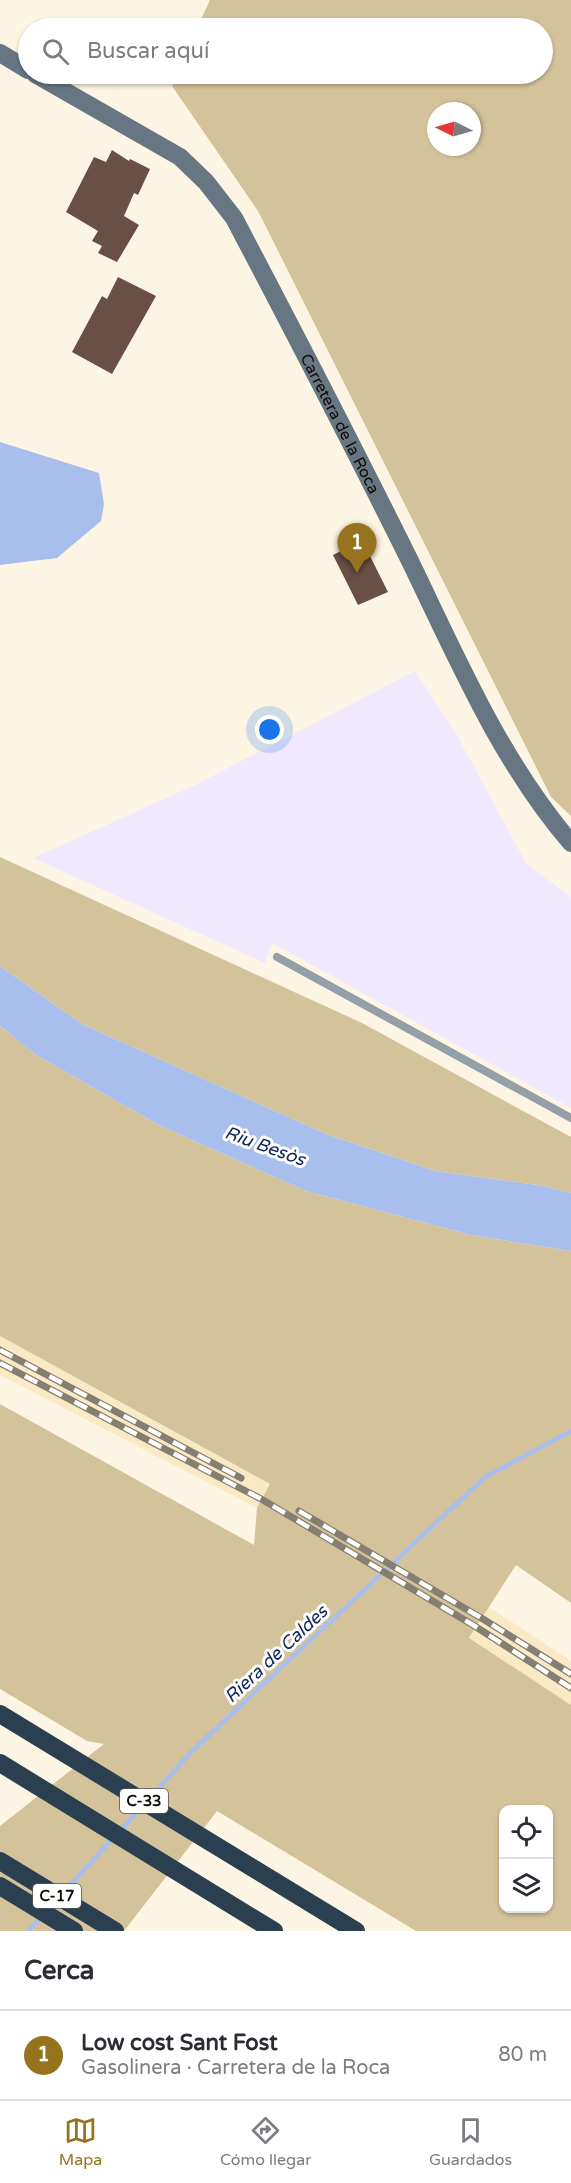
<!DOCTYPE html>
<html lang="es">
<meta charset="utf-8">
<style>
body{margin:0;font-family:"Varela Round",sans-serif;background:#f7f7f7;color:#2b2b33}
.controls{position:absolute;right:18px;bottom:18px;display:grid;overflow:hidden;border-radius:12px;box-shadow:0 2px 4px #0004}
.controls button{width:54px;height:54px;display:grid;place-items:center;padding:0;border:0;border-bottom:2px solid #e1e1e2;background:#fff;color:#2b2b33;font:30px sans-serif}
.compass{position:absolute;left:427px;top:102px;width:54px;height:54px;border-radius:50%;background:#fff;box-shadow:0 2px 4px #0004;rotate:275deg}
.you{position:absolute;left:270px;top:730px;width:21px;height:21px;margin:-15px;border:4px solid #fff;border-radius:50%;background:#1a73e8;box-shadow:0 0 0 9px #1a73e833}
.badge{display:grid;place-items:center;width:39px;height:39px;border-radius:50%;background:#96731c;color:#fff;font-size:20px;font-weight:700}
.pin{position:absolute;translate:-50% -50px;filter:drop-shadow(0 2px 3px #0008)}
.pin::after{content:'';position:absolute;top:32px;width:21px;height:18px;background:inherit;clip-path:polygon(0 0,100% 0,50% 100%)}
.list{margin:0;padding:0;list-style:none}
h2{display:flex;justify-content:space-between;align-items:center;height:78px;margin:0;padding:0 24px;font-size:26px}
h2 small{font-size:20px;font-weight:400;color:#7c7c81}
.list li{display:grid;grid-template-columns:39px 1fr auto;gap:18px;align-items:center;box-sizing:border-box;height:90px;padding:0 24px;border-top:2px solid #e1e1e2}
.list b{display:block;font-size:22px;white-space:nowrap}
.list p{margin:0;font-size:20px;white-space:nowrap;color:#7c7c81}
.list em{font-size:20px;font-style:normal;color:#7c7c81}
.icon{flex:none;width:33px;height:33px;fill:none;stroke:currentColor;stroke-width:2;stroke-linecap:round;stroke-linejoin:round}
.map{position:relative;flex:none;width:571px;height:1931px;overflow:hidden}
.search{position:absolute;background:#fff;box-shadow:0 2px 4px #0004;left:18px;right:18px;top:18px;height:66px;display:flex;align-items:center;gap:15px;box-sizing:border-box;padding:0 21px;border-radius:33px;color:#7c7c81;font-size:22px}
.sheet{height:168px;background:#fff}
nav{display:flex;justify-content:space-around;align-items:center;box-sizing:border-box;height:84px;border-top:2px solid #e1e1e2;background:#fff;font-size:16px;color:#7c7c81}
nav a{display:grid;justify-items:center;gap:3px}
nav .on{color:#96731c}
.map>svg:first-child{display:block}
.industrial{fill:#efe8fe}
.built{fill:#fae9c5}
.green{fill:#d4c29b;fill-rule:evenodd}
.water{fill:#a8bfee}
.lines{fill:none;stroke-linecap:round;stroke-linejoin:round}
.stream{stroke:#a8bfee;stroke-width:4.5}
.building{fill:#6a4f45}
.lane{stroke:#949fa8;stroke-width:8}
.secondary{stroke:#667683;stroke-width:18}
.highway{stroke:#2a4051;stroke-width:18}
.rail-casing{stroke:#857f72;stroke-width:7}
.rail{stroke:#fff;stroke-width:4.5;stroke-dasharray:14;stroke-linecap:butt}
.labels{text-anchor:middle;stroke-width:6;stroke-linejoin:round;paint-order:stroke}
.shield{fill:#fff;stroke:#58554f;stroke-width:1.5}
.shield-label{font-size:15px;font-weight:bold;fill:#100c04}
.street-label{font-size:16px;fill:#100c04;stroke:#fff}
.water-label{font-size:18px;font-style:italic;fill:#0e255b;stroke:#fff}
</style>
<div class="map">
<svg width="571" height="1931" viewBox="0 0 571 1931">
<rect width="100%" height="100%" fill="#fdf5e4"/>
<polygon class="industrial" points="415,671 458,737 526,863 571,897 571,1108 272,943 265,963 33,858 193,786"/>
<g class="built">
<polygon points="0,1336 271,1484 257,1508 0,1375"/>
<polygon points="489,1607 571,1661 571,1705 469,1639"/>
</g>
<g class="green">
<path d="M210,0h361v816l-20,-19 -293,-586 -86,-125 6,-12h364v-46h-345zM436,111h36v36h-36z"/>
<polygon points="0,857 362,1023 571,1137 571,1193 538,1185 435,1171 326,1134 82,1024 0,966"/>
<path d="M0,1026l36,29 123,70 147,66 165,44 100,16v352l-55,-38 -47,73 102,67v226h-155l-199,-120 -93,120h-124v-105l104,-82 -17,-3 -87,-52v-285l254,141 3,-37 13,-24 -270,-148zM504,1810h44v98h-44z"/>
</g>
<g class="water">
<polygon points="0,442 99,473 104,504 101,521 57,558 0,565"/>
<polygon points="0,966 82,1024 326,1134 435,1171 538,1185 571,1193 571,1251 471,1235 306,1191 159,1125 36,1055 0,1026"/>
</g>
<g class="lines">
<g class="stream">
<polyline points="148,1800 191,1752 485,1477 571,1431"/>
<polyline points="120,1831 142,1806"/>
<polyline points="63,1893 114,1837"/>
<polyline points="29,1931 41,1917"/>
</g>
</g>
<g class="building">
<polygon points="112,150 129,161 130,159 150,169 138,195 134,193 124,216 139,225 117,262 98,253 102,246 92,241 98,231 66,212 94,157 106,162"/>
<polygon points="118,277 156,296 112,374 72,352 102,296 107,299"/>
<polygon points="362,540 388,592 358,605 333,555"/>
</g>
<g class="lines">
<polyline class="lane" points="277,957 571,1118"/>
<g class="secondary">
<polyline points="0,53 28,70"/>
<path id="s1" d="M35,74l145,83 26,25 28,36c60,114 119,228 176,343 47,97 90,199 161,282"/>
</g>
<g class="highway">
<polyline points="0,1714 356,1931"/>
<polyline points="0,1763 274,1931"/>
<polyline points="0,1861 115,1931"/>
<polyline points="0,1886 74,1931"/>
</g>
<g class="rail-casing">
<g id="rail">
<polyline points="0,1350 241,1478"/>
<polyline points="0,1363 263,1500 473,1625 571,1688"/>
<polyline points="299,1511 483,1619 571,1674"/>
</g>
</g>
<use href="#rail" class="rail"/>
</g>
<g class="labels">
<g class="shield">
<rect x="120" y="1789" width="48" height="24" rx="4.5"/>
<rect x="33" y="1884" width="48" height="24" rx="4.5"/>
</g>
<g class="shield-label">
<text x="144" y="1806">C-33</text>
<text x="57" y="1901">C-17</text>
</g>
<g class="street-label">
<text dy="6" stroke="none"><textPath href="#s1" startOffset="480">Carretera de la Roca</textPath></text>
</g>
<g class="water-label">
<text transform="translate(265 1146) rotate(20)" y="6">Riu Besòs</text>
<text transform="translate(276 1654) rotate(-43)" y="6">Riera de Caldes</text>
</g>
</g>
</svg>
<div class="controls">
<button><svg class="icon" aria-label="locate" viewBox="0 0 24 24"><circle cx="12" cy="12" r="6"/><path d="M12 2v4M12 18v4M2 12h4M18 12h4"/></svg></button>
<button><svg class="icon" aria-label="layers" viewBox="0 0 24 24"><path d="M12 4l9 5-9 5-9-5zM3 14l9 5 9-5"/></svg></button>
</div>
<svg class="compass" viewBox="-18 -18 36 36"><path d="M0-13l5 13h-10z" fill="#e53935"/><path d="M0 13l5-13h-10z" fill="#7c7c81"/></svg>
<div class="you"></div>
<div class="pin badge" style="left:357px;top:573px">1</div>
<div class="search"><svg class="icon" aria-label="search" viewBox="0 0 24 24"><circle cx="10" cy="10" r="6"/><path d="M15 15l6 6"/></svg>Buscar aquí</div>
</div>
<section class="sheet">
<h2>Cerca<small></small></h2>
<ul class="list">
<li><span class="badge">1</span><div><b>Low cost Sant Fost</b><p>Gasolinera · Carretera de la Roca</p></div><em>80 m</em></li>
</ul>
</section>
<nav>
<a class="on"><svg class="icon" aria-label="map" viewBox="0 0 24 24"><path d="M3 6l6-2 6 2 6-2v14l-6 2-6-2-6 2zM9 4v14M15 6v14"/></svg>Mapa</a>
<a><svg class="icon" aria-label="directions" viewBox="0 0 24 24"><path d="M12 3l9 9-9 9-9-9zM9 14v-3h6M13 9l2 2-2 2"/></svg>Cómo llegar</a>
<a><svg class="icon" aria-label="saved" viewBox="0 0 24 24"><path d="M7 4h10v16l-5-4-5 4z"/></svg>Guardados</a>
</nav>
